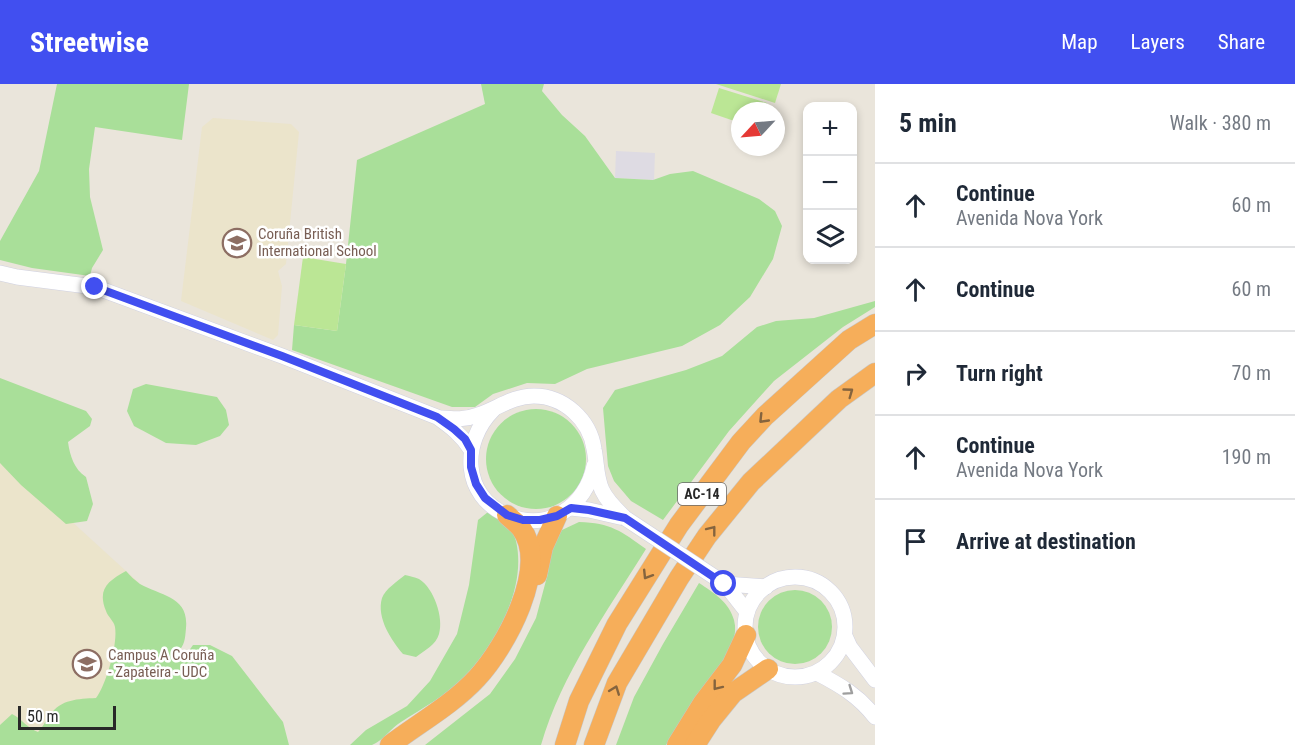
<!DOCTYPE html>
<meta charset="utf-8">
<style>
body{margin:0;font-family:"Roboto Condensed",sans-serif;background:#f6f6f7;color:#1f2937}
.controls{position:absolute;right:18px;top:18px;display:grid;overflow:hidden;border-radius:12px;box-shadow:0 3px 9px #0003}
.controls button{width:54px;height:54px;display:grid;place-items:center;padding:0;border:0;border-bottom:2px solid #e0e1e3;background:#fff;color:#1f2937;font:30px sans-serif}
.compass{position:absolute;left:731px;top:18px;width:54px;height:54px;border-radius:50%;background:#fff;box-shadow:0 3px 9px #0003;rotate:244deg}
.scale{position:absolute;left:18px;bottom:15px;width:98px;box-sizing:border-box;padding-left:6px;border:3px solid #282828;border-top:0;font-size:16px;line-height:21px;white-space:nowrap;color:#282828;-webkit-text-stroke:4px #fff;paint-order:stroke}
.stop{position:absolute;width:18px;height:18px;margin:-14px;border:4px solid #414ff0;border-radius:50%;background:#fff}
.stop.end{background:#414ff0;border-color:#fff;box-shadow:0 2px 6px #0008}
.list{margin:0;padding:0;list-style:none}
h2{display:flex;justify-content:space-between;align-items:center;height:78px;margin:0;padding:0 24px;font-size:26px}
h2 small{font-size:20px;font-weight:400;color:#747a83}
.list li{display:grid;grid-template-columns:39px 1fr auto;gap:18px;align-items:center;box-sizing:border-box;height:84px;padding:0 24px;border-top:2px solid #e0e1e3}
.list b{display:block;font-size:22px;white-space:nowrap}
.list p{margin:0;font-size:20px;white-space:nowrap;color:#747a83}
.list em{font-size:20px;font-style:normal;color:#747a83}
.icon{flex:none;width:33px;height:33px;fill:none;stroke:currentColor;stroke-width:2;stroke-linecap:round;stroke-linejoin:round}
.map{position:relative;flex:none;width:875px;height:661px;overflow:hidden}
header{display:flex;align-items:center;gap:36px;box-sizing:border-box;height:84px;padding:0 30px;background:#414ff0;color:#fff}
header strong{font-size:28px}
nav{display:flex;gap:33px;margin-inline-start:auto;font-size:21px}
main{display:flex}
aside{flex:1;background:#fff}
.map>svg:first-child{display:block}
.industrial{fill:#dedbe3}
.education{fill:#ebe4cb}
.green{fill:#a9df99}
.pitch{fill:#bbe695}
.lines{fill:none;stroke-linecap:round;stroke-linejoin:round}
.secondary-casing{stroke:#d0d1e1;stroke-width:16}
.highway-casing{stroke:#c7c7c7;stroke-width:21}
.secondary{stroke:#fff;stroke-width:15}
.highway{stroke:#f6ae5a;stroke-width:20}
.secondary-bridge-casing{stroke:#d0d1e1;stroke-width:16;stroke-linecap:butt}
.secondary-bridge{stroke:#fff;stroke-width:15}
.oneway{stroke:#85643e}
.oneway2{stroke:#9e9e9e}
.route{stroke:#414ff0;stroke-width:8}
.labels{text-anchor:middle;stroke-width:5;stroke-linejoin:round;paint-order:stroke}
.shield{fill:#fff;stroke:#686868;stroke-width:1.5}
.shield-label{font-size:14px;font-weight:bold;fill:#282828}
.education-label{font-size:15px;fill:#785e54;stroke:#fff;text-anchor:start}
</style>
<header>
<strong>Streetwise</strong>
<nav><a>Map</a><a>Layers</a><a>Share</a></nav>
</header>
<main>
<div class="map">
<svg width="875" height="661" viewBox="0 0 875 661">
<rect width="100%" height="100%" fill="#eae5db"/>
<polygon class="industrial" points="616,67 655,69 654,96 615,94"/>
<g class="education">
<polygon points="213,34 291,40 299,48 286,180 278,187 282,202 278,251 273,256 181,217 202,43"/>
<polygon points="0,372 138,498 211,661 0,661"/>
</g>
<g class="green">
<polygon points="57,0 189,0 182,56 95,43 89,85 90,113 103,166 92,184 90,192 32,184 0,176 0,157 39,87"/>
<polygon points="481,0 544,0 542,7 562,31 585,52 615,94 653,96 670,90 693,87 759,115 775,127 782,142 773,175 750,213 720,241 682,262 587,285 555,300 527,299 493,310 475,323 452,323 292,266 294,241 337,247 346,180 357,76 485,20"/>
<polygon points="875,217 875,223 843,243 774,297 729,347 663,436 631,417 614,397 608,382 603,324 615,306 686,286 722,272 757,243 776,237 814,234"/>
<path d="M0,294l86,33 6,8 -2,7 -22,16c2,14 6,27 18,35l7,27 -6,17 -21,3 -45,-39 -21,-22z"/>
<polygon points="146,300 217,313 226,326 229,341 220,352 196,361 166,359 134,342 127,327 133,305"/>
<circle cx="536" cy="375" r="50"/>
<path d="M488,428c11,7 25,15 28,29 11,47 -20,103 -52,136 -19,19 -41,31 -63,45 -10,6 -18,19 -29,23 -5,0 -16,0 -22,0l16,-15 41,-24 23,-25 27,-47 12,-49 9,-65z"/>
<path d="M579,438c32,1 42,9 67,27 -39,63 -84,124 -105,196h-116l65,-51 25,-35 21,-41 12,-45 3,-25 11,-18z"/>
<path d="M126,487c4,5 9,9 14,13 21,12 49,12 46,44 -1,11 -1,17 -9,25l4,9 12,-17h17l22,11 51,66 6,23h-289v-20l12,-11c10,5 15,14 26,18 6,-6 7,-11 12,-17 11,-16 28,-16 46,-17 10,-13 22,-54 19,-71 -1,-6 -7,-10 -9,-16 -9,-22 2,-30 20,-40z"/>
<path d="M405,491c4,1 10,2 14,4 15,9 25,39 20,55 -3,11 -14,16 -23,23l-13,-3c-11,-13 -27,-36 -21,-56 3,-9 16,-17 23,-23z"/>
<path d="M699,499c15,10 30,19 35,37 8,29 -27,64 -42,85 -10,13 -17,27 -26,40h-50l18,-48 29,-53z"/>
<circle cx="795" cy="543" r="37"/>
</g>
<g class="pitch">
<polygon points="716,0 781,0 775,19"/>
<polygon points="719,4 767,19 765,27 740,27 740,39 711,29"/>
<polygon points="303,173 346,180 337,247 294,241"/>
</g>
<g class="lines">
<g class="secondary-casing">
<g id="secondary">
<path d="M0,189l17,4 78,10 187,69 155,61c14,10 25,18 34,33"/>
<path d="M493,326c-32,32 -31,86 14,105 41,18 79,-9 87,-49"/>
<path d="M441,334c13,1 24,2 37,-3 19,-6 34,-19 56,-19 30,0 56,24 60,53 3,14 2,28 8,41 5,11 14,19 23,28"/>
<polyline points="571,424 589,426 624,434"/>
<circle cx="795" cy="543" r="50"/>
<polyline points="725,500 766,503"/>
<polyline points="725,500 747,528"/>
<polyline points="845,552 850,563 875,596"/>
<path d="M817,589c23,12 42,23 58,44"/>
</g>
</g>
<g class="highway-casing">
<g id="highway">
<polyline points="537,491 543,463 557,432"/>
<path d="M390,661c29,-22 62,-40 87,-67 28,-30 73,-111 44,-150 -4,-5 -10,-9 -14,-13"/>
<polyline points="565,661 579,617 617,540 679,441 741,358 765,332 849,256 875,240"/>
<polyline points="594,661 617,599 679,494 707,452 751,398 839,315 875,289"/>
<polyline points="677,661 703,619 732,581 746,551"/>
<polyline points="695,661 711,636 733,609 768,585"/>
</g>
</g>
<use href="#secondary" class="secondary"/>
<use href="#highway" class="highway"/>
<g class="secondary-bridge-casing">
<polyline id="secondary-bridge" points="625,434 725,500"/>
</g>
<use href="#secondary-bridge" class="secondary-bridge"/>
</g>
<defs><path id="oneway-chevron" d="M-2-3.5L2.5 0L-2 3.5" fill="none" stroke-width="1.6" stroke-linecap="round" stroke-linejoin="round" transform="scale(1.5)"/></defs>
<g class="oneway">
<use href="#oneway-chevron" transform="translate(849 308) rotate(-36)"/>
<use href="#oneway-chevron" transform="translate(763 335) rotate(134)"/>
<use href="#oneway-chevron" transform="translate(712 446) rotate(-52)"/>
<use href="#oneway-chevron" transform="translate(647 491) rotate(122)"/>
<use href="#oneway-chevron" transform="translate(717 602) rotate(128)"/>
<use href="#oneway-chevron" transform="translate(615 606) rotate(-69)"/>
</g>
<use class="oneway2" href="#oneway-chevron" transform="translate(849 607) rotate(35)"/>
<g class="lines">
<polyline class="route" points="95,203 282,272 437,333 454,345 465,355 471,366 471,383 476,400 485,414 507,431 523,436 540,436 557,432 571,424 589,426 625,434 724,500"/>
</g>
<defs>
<g id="school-ring" transform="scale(1.5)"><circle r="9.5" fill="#fff" stroke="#8d6e63" stroke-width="1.5"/><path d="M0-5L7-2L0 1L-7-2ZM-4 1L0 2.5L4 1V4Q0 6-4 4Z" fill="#8d6e63"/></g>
<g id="university-ring" transform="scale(1.5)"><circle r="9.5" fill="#fff" stroke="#8d6e63" stroke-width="1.5"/><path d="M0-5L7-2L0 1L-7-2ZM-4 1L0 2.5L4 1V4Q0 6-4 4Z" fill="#8d6e63"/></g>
</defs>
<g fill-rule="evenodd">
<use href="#school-ring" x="237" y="159"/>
<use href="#university-ring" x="87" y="580"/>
</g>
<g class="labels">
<rect class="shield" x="678" y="399" width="48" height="22" rx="4.5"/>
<g class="shield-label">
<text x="702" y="415">AC-14</text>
</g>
<g class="education-label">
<text x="258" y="155">Coruña British<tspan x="258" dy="17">International School</tspan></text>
<text x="108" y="576">Campus A Coruña<tspan x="108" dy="17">- Zapateira - UDC</tspan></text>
</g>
</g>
</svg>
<div class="controls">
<button>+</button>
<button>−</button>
<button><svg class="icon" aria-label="layers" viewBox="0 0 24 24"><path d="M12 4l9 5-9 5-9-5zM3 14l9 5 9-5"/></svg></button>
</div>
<svg class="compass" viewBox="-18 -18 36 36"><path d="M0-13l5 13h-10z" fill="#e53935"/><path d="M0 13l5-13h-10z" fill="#747a83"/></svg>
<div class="scale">50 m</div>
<div class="stop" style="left:724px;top:500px"></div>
<div class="stop end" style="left:95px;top:203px"></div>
</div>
<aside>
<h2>5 min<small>Walk · 380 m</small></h2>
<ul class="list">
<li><svg class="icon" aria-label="ahead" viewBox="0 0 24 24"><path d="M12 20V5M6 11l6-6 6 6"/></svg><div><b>Continue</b><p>Avenida Nova York</p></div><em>60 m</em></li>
<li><svg class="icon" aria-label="ahead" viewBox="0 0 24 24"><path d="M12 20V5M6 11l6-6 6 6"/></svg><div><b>Continue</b></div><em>60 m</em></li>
<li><svg class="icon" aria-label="right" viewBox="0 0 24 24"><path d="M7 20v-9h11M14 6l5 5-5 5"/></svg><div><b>Turn right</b></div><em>70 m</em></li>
<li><svg class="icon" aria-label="ahead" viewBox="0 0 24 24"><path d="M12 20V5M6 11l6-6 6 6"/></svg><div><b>Continue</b><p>Avenida Nova York</p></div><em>190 m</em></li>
<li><svg class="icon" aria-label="arrive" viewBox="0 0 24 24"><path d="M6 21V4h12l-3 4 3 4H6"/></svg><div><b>Arrive at destination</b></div></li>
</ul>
</aside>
</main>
